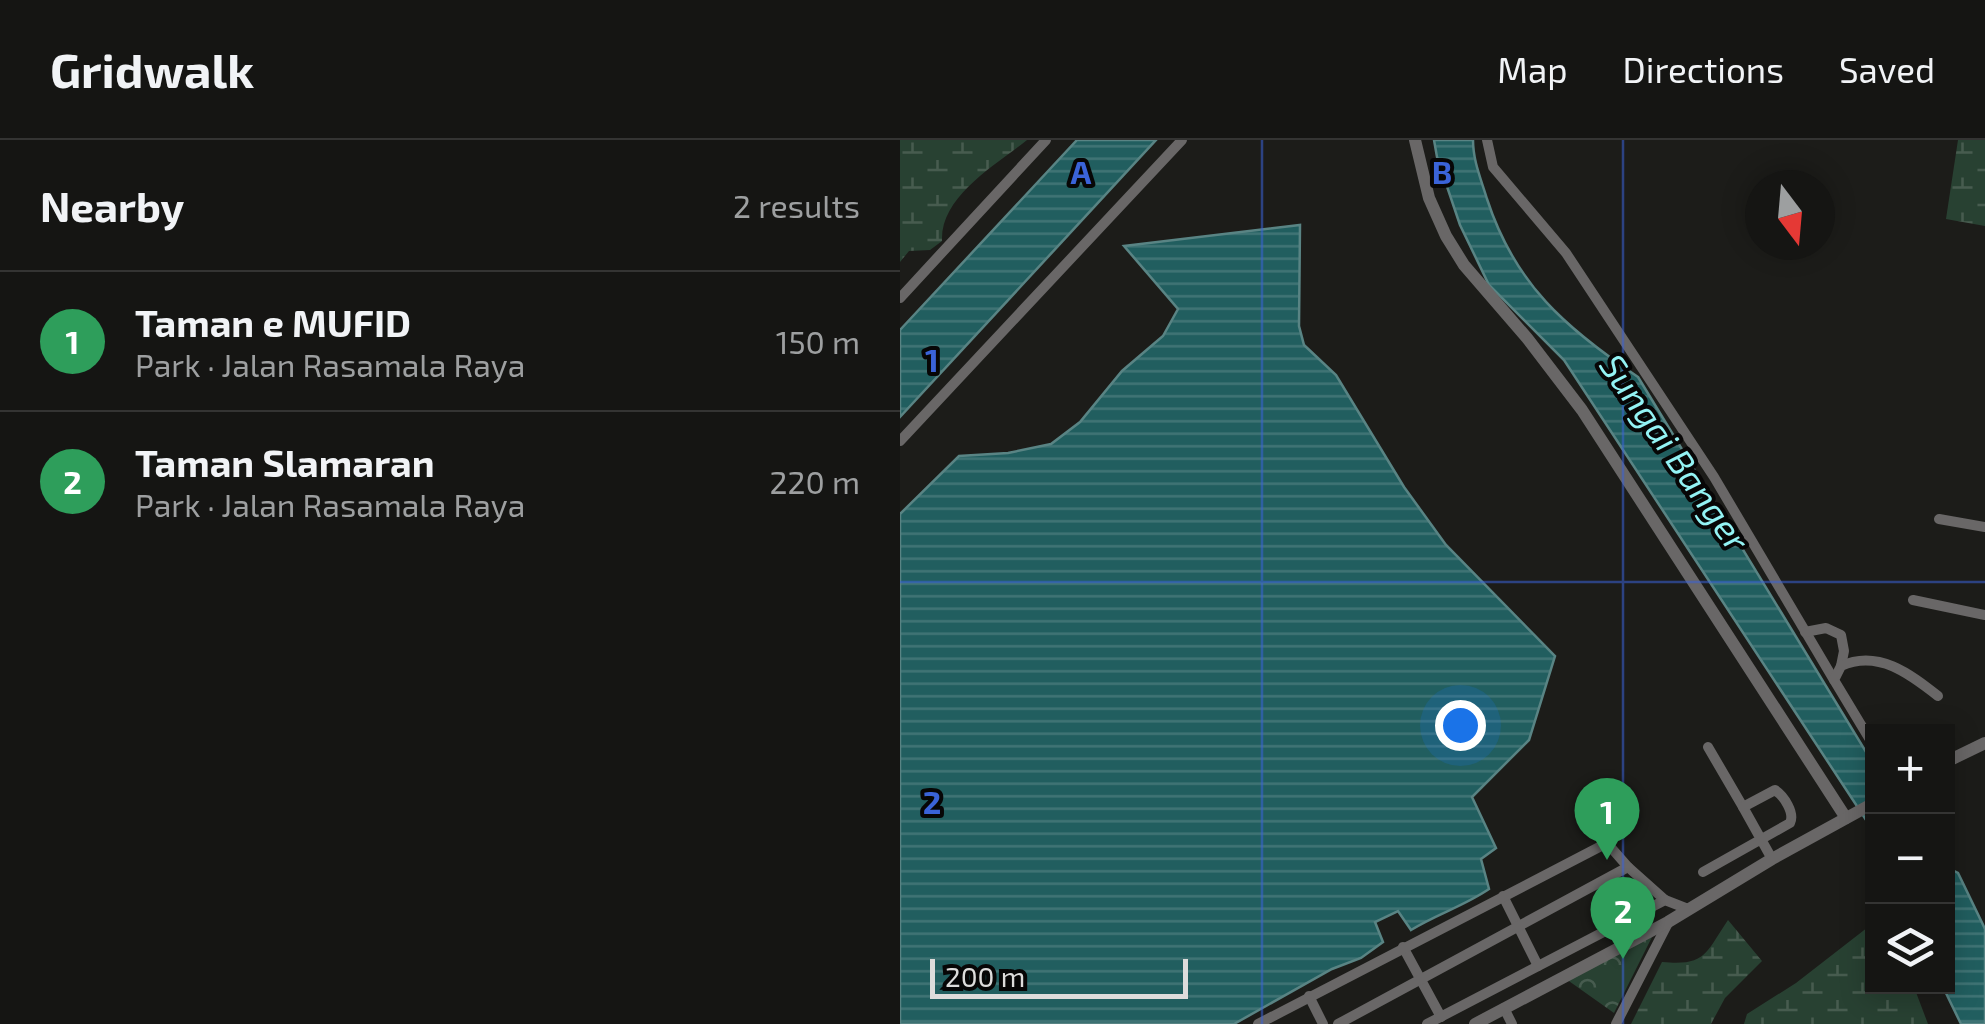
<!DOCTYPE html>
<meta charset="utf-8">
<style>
body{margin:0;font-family:"Exo 2",sans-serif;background:#1e1e1c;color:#f1f3f6}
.controls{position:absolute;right:30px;bottom:30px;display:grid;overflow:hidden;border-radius:0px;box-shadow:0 5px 25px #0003}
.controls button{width:90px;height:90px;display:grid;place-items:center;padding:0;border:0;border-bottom:2px solid #343433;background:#151513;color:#f1f3f6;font:50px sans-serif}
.compass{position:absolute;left:845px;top:30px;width:90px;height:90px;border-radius:50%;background:#151513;box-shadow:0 5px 25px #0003;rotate:164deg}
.scale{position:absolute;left:30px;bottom:25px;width:258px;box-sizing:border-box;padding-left:10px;border:5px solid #dddcdb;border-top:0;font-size:28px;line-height:35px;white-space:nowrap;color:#dddcdb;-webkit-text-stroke:8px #070606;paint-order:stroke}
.you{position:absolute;left:560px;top:585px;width:35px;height:35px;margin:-25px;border:8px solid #fff;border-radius:50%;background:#1a73e8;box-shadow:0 0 0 15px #1a73e833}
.badge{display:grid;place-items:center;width:65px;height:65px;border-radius:50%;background:#57cec1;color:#fff;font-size:32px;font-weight:700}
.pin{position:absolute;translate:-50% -82px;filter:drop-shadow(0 2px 5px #0008)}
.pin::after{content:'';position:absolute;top:52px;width:35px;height:30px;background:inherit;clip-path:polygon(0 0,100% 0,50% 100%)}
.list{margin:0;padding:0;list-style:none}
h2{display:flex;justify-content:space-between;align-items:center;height:130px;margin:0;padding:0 40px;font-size:42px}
h2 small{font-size:32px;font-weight:400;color:#9d9fa0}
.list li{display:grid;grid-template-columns:65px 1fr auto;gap:30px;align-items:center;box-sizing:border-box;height:140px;padding:0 40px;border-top:2px solid #343433}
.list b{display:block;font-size:38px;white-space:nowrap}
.list p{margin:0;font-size:32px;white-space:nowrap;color:#9d9fa0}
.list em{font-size:32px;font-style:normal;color:#9d9fa0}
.icon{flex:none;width:55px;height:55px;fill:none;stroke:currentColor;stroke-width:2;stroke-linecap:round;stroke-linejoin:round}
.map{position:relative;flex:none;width:1085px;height:884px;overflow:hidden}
header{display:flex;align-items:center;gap:60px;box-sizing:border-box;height:140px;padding:0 50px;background:#151513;border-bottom:2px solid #343433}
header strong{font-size:48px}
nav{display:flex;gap:55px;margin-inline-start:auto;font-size:35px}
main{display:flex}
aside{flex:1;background:#151513}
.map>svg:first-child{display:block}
.wetland{fill:url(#wetland-marsh)}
.park{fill:url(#park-crowns)}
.water{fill:url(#water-rules);stroke:#598484;stroke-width:2.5}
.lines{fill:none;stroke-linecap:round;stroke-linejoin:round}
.minor{stroke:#696767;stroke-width:10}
.tertiary{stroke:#696767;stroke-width:12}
.grid{fill:none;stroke:#3a63d8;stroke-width:2.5;stroke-opacity:0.55}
.labels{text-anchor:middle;stroke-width:8;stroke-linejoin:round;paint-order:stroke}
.water-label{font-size:35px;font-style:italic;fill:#93f3f4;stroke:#070606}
.grid-label{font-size:32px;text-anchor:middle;font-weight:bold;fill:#3a63d8;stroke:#070606;stroke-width:8;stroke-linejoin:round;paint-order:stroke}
</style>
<header>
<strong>Gridwalk</strong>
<nav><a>Map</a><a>Directions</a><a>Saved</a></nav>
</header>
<main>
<aside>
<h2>Nearby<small>2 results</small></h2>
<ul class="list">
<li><span class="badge" style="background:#2e9e5b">1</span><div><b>Taman e MUFID</b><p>Park · Jalan Rasamala Raya</p></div><em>150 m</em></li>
<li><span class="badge" style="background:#2e9e5b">2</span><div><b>Taman Slamaran</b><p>Park · Jalan Rasamala Raya</p></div><em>220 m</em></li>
</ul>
</aside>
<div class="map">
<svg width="1085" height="884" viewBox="0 0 1085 884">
<defs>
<pattern id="wetland-marsh" width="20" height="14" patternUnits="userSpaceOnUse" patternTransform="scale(2.5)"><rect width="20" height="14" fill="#284132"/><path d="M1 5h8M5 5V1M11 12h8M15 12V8" fill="none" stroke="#475c4f"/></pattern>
<pattern id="park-crowns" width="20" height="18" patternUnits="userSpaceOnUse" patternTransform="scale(2.5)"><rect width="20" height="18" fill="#284132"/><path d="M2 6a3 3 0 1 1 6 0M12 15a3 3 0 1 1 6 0" fill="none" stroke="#475c4f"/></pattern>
<pattern id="water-rules" width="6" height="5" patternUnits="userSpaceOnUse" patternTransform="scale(2.5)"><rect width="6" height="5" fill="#215e5f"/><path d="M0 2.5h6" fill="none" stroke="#417475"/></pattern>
</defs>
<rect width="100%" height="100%" fill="#1c1c19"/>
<g class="wetland">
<path d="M0,0h127c-31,25 -87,56 -85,101l-12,9 -21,1 -9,11z"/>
<polygon points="1058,0 1085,0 1085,86 1046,79"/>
<path d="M828,780l34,41 -37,37 -14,26h-80l31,-62c44,4 43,-8 66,-42z"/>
<polygon points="972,784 972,846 1014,847 1028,884 844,884 847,874 896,843"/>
</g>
<polygon class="park" points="755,791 714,873 666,839"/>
<g class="water">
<polygon points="177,0 256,0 0,277 0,190"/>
<path d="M534,0h39c0,21 8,39 14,59 28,86 79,129 151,178l228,375 6,5v72l-308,-469 -75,-75 -29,-60 -23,-68z"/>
<path d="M400,85l-1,101 5,19 32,30 68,112 42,58 109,111 -26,84 -57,57 24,51 -15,11 8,30c-25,17 -52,25 -78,41l-13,-19 -23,11 8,20 -22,16 -29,11 -98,55h-334v-510l59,-58 49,-3 43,-9 29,-22 42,-51 41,-35 15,-27 -54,-63z"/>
<polygon points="1048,728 1058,733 1085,789 1085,884 1061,884 1043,847 1048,846"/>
</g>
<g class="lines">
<g class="minor">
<polyline points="587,0 593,27 666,113 814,337 934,540"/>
<polyline points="0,158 146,0"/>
<polyline points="0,301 282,0"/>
<polyline points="1039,379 1085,387"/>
<polyline points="1013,460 1085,475"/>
<polyline points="905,492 926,488 941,495 944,511 941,526"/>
<path d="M972,603l-38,-63 7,-14c37,-17 69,8 97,30"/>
<polyline points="808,607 843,667"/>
<polyline points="687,677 707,703"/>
<path d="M803,732l87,-49c5,-10 -6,-27 -15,-33l-32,17 29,52"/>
<polyline points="603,756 638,826"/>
<polyline points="503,807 541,877"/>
<polyline points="409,856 423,884"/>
<polyline points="604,868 612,884"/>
<polyline points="358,884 707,703 728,727 765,760"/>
<polyline points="438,884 728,727"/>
<polyline points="527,884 765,760 788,769"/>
<polyline points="716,884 768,783"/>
</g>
<g class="tertiary">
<polyline points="515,0 529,58 546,96 564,125 627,198 682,270 946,678"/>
<polyline points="1048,621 1085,603"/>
<polyline points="575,884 768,782 872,719 972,664"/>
</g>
</g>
<path class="grid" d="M362,0v884M723,0v884M0,442h1085"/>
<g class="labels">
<g class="water-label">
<text transform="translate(774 313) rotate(55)" y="12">Sungai Banger</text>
</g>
</g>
<g class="grid-label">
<text x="181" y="44">A</text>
<text x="542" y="44">B</text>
<text x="32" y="232">1</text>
<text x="32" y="674">2</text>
</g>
</svg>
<div class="controls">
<button>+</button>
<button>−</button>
<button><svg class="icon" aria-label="layers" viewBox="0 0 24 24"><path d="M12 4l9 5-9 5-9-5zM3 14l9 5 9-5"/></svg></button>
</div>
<svg class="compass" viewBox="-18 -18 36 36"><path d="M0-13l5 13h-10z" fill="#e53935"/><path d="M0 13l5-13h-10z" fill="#9d9fa0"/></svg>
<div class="scale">200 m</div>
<div class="you"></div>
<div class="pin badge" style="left:707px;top:720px;background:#2e9e5b">1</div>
<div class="pin badge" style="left:723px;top:819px;background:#2e9e5b">2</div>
</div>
</main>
